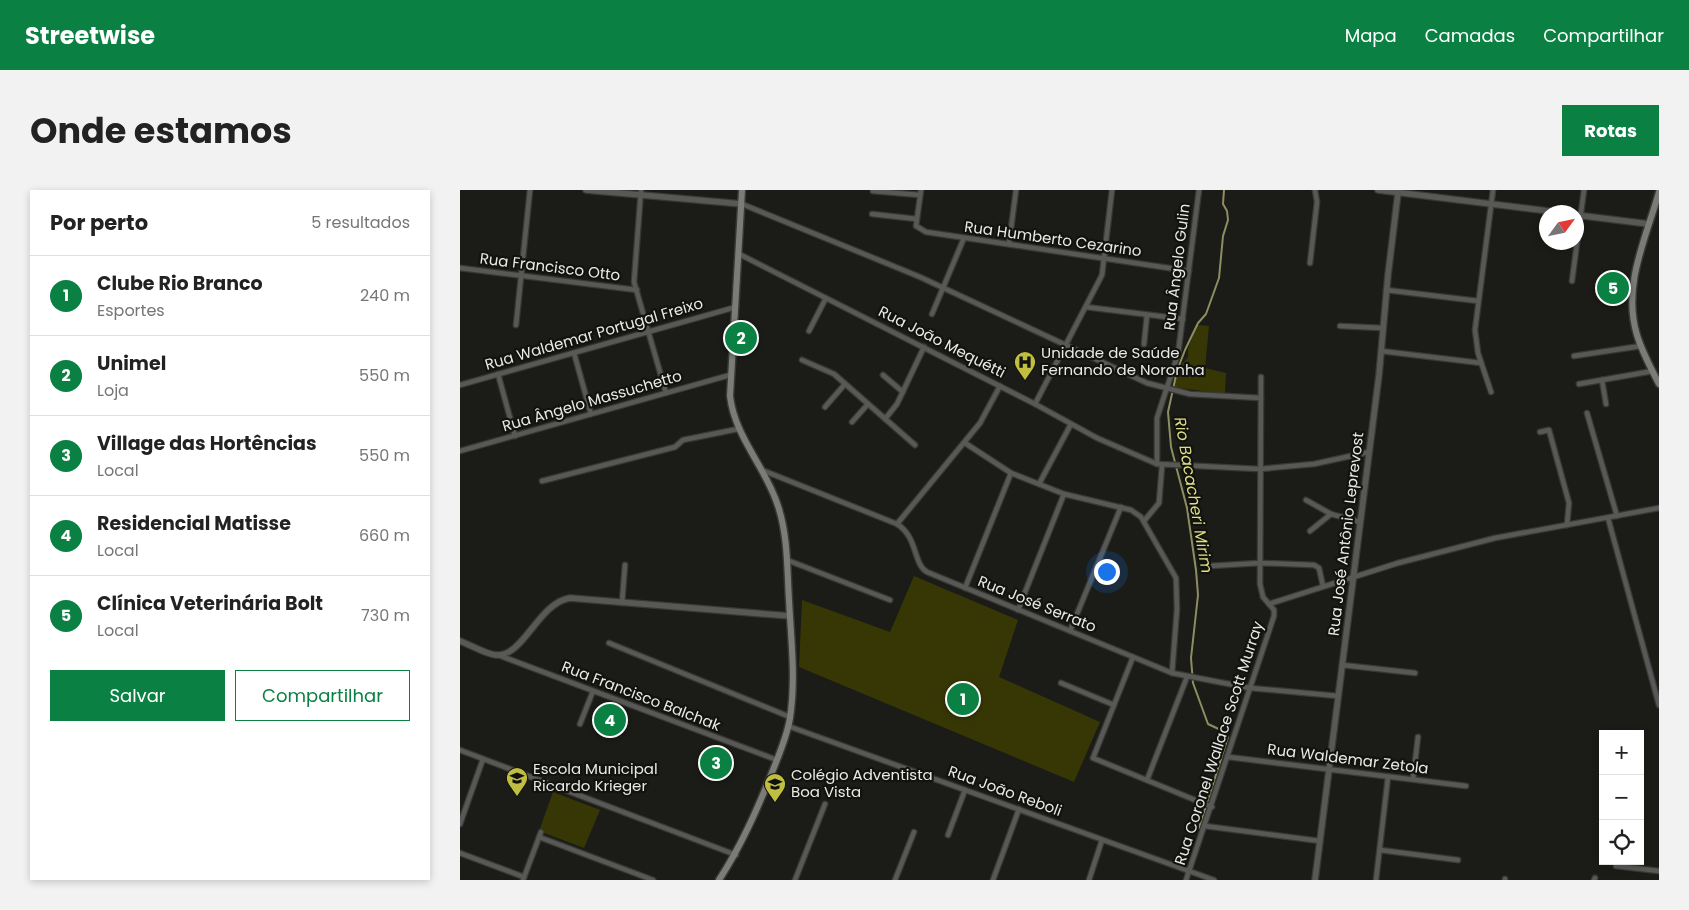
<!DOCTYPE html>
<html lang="pt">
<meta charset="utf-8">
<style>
body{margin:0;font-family:Poppins,sans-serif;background:#f2f2f2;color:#222}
.controls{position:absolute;right:15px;bottom:15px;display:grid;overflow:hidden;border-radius:0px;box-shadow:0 2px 8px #0003}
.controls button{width:45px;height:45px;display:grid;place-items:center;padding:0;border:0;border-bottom:1px solid #e0e0e0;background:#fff;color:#222;font:25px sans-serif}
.compass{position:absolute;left:1079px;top:15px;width:45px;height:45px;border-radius:50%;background:#fff;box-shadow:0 2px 8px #0003;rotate:57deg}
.you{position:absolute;left:646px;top:381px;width:18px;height:18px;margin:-12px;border:4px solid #fff;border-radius:50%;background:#1a73e8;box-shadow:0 0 0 8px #1a73e833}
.badge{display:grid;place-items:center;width:32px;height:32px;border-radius:50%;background:#0b8043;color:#fff;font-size:16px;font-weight:700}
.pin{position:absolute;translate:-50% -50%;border:2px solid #fff;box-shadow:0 1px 5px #0006}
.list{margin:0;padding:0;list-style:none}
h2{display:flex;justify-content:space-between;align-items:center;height:65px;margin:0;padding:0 20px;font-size:21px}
h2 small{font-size:16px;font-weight:400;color:#767676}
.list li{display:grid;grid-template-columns:32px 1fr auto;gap:15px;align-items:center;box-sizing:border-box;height:80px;padding:0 20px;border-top:1px solid #e0e0e0}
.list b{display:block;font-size:19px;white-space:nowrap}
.list p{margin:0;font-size:16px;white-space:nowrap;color:#767676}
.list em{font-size:16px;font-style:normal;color:#767676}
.actions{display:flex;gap:10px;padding:15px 20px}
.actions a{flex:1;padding:11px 0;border:1px solid #0b8043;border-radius:0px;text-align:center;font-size:18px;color:#0b8043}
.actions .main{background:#0b8043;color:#fff}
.icon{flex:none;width:28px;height:28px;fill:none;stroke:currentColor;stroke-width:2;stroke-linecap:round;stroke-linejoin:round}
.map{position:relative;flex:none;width:1199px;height:690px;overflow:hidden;border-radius:0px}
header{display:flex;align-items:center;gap:30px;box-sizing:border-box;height:70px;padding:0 25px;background:#0b8043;color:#fff}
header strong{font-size:24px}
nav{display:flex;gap:28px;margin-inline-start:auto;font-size:18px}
.intro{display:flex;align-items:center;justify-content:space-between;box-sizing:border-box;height:120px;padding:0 30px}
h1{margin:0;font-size:35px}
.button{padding:12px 22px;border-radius:0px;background:#0b8043;color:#fff;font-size:18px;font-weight:700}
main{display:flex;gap:30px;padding:0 30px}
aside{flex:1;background:#fff;border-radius:0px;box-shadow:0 2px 8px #0003}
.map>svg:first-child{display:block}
.green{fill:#373706}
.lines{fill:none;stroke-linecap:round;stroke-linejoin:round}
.stream{stroke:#8e8e63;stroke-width:2}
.minor-casing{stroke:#383834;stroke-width:7}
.tertiary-casing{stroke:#383834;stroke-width:8}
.secondary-casing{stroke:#383834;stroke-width:9}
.minor{stroke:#585856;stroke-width:4.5}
.tertiary{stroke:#585856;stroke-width:5.5}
.secondary{stroke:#7b7c78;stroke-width:6}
.labels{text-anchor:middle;stroke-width:4.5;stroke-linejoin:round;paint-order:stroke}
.street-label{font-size:15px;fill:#e9e9e6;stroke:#12120e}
.poi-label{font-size:15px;fill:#e9e9e6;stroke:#12120e;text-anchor:start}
.water-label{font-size:16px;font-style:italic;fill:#dedf85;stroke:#12120e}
</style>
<header>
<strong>Streetwise</strong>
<nav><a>Mapa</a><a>Camadas</a><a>Compartilhar</a></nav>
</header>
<div class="intro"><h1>Onde estamos</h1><a class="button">Rotas</a></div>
<main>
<aside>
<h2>Por perto<small>5 resultados</small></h2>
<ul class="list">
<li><span class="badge">1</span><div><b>Clube Rio Branco</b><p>Esportes</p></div><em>240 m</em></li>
<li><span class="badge">2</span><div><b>Unimel</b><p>Loja</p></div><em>550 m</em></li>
<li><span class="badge">3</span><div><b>Village das Hortências</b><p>Local</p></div><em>550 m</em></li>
<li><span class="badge">4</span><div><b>Residencial Matisse</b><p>Local</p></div><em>660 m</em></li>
<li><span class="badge">5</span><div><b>Clínica Veterinária Bolt</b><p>Local</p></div><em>730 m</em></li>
</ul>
<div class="actions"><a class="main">Salvar</a><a>Compartilhar</a></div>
</aside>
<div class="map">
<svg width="1199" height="690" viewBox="0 0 1199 690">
<rect width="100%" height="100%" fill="#1b1b17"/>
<g class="green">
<polygon points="737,135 749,136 745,178 766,183 765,204 713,197 722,174 728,167 728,159"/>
<polygon points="454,386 558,430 539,487 640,532 614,592 339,477 342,410 430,442"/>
<polygon points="93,602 140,620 124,658 79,641"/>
</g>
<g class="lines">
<polyline class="stream" points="739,638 768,547 763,541 748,534 733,493 731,468 738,405 736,380 727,318 711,257 708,222 717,181 725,160 738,133 746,124 759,88 763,46 768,30 767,21 763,14 764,0"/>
<g class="minor-casing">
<g id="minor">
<polyline points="181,0 174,92 206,203"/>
<polyline points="461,0 456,36 466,42 729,81"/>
<polyline points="413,1 460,5"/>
<polyline points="282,14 460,87 687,193 730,204 801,208"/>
<polyline points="412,24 457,29"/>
<polyline points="549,54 556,0"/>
<polyline points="279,64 575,214 637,248 697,274 800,279 854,274 909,262"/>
<polyline points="850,73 857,12 855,0"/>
<polyline points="0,78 177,100"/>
<polyline points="1112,91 1124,0"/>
<polyline points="926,100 1018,111"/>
<polyline points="626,117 723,129"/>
<polyline points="472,124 504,48"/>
<polyline points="56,135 70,0"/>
<polyline points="880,136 923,138"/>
<polyline points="349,141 366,108"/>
<polyline points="684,154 687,125"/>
<polyline points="921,161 1021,173"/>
<polyline points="114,163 131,224"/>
<polyline points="1114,166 1181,156"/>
<polyline points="342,170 374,184 455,255"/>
<polyline points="38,184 55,246"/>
<polyline points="423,185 443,202"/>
<polyline points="1142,190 1146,214"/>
<polyline points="1119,194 1193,181"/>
<polyline points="0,195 276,117"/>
<polyline points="1031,202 1018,163 1015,140 1033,0"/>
<polyline points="575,214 642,85 652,0"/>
<polyline points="365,217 385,194"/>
<polyline points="1127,223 1157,326"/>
<polyline points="425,229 437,214 464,157"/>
<polyline points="392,232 408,214"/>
<polyline points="1080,242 1089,240 1109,313 1107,335"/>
<polyline points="505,253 551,283 604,304 671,320 681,327 716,388 717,419 712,483"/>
<polyline points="0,261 270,185"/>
<polyline points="697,274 697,228 718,164 739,0"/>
<path d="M302,280l135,54c21,13 16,40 30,48l245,101 78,15 88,8"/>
<polyline points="82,291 215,257 223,250 278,239"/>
<polyline points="579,294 611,234"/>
<polyline points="846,310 871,324 900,332"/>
<polyline points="1148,328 1199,515"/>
<polyline points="684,331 699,313 702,276"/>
<polyline points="437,334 520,233 540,196"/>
<polyline points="850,341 871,324"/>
<polyline points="327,370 430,410"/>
<polyline points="749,376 800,373 854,375 859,378 863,396"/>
<polyline points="505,398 551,283"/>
<polyline points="162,413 165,375"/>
<polyline points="809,414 938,373 1035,348 1199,318"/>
<polyline points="558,420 604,304"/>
<polyline points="610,441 661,317"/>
<polyline points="149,453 330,527"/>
<polyline points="38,465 317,570"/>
<polyline points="673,467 633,568 752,617"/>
<polyline points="882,475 955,483"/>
<polyline points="601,493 654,515"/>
<polyline points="120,534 133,501"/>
<polyline points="328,536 754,690"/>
<polyline points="0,560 276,665"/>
<polyline points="768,567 1006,596"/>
<polyline points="953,589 958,547"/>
<polyline points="687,590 727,487"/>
<polyline points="0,634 23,569"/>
<polyline points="745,636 860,651"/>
<polyline points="488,645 505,600"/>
<polyline points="79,647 193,690"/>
<polyline points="920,660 998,670"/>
<polyline points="0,663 64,687"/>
<polyline points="1156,676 1199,681"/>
<polyline points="63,690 81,642"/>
<polyline points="335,690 365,614"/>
<polyline points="435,690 454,642"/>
<polyline points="533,690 559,619"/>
<polyline points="629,690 642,650"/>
<polyline points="726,690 814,426 814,420 803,407 800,394 801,187"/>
<polyline points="916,690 928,587"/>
<polyline points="1045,690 1045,689"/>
<polyline points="1134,690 1135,688"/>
</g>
</g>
<g class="tertiary-casing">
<g id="tertiary">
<polyline points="126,0 282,14"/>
<polyline points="918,0 1096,22"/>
<polyline points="1116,25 1189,34"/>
<path d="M0,451c11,4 25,13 36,14 28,2 42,-52 74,-57l220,18"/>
<polyline points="855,690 919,185 928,85 938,3"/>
</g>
</g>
<g class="secondary-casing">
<g id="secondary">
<path d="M1199,2c-13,46 -37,94 -22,143 5,17 14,33 22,49"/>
<path d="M259,690c22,-34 37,-68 52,-105 7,-18 16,-38 19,-57 6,-39 1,-79 -1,-118 -2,-31 -1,-64 -11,-94 -12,-39 -43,-68 -48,-110l12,-206"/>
</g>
</g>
<use href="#minor" class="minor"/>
<use href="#tertiary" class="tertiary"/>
<use href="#secondary" class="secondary"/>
</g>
<defs>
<g id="hospital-pin" transform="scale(1.125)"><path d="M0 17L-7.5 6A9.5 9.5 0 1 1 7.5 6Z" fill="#bfbe41" stroke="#12120e"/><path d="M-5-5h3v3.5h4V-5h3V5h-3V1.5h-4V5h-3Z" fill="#111"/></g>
<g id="school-pin" transform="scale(1.125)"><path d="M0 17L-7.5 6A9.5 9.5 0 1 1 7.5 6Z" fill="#bfbe41" stroke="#12120e"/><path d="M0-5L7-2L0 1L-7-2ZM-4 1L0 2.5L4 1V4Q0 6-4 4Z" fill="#111"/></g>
</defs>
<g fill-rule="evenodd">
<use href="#hospital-pin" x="565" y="172"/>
<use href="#school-pin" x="57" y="588"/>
<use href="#school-pin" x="315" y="594"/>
</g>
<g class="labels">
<g class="street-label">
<text transform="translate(593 49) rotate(8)" y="5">Rua Humberto Cezarino</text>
<text transform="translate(90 77) rotate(7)" y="5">Rua Francisco Otto</text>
<text transform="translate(717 77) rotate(-83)" y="5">Rua Ângelo Gulin</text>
<text transform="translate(134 144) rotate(-16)" y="5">Rua Waldemar Portugal Freixo</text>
<text transform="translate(482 152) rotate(27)" y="5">Rua João Mequétti</text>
<text transform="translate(132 211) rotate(-16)" y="5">Rua Ângelo Massuchetto</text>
<text transform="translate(886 344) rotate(-83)" y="5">Rua José Antônio Leprevost</text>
<text transform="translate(577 414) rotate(22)" y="5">Rua José Serrato</text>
<text transform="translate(181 506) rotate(21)" y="5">Rua Francisco Balchak</text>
<text transform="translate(759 553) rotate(-72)" y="5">Rua Coronel Wallace Scott Murray</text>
<text transform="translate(888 569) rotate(7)" y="5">Rua Waldemar Zetola</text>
<text transform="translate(545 601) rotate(20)" y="5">Rua João Reboli</text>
</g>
<g class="poi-label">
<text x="581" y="168">Unidade de Saúde<tspan x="581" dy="17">Fernando de Noronha</tspan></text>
<text x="73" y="584">Escola Municipal<tspan x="73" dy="17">Ricardo Krieger</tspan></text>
<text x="331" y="590">Colégio Adventista<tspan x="331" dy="17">Boa Vista</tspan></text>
</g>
<g class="water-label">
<text transform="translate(734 305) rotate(80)" y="6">Rio Bacacheri Mirim</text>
</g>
</g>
</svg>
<div class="controls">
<button>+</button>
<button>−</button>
<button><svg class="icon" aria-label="locate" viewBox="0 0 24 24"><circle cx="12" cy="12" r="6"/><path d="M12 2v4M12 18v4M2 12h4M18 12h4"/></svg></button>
</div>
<svg class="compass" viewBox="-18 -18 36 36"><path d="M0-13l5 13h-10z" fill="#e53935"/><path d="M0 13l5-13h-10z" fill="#767676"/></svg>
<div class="you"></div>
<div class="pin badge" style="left:503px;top:509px">1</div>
<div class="pin badge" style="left:281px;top:148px">2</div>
<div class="pin badge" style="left:256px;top:573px">3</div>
<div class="pin badge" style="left:150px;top:530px">4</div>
<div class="pin badge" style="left:1153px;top:98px">5</div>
</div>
</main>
